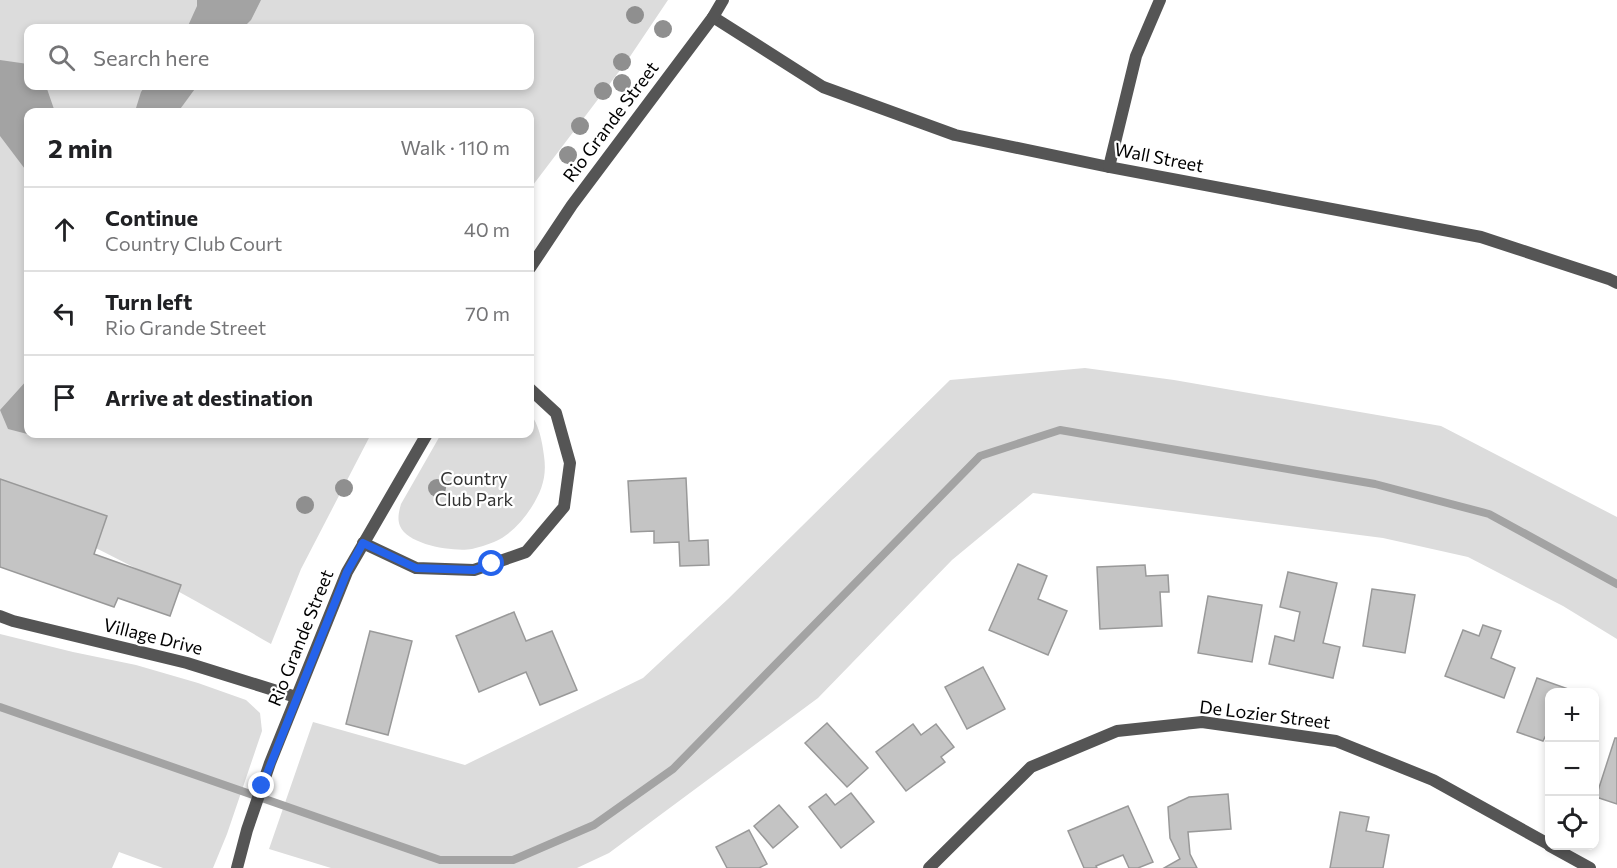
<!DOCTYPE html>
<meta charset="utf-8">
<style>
body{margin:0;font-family:Commissioner,sans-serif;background:#f2f2f2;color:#202124}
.controls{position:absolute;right:18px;bottom:18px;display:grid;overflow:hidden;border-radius:12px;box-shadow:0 3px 9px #0003}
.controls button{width:54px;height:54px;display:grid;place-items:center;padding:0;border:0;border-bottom:2px solid #e0e0e0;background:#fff;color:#202124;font:30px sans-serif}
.stop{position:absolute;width:18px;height:18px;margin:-14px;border:4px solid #2563eb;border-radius:50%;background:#fff}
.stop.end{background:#2563eb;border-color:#fff;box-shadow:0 2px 6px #0008}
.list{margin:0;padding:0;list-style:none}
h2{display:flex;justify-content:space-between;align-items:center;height:78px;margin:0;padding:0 24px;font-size:26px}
h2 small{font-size:20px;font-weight:400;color:#757577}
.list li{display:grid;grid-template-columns:39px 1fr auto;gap:18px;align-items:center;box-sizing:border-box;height:84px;padding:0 24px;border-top:2px solid #e0e0e0}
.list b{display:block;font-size:22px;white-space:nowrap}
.list p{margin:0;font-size:20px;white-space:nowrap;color:#757577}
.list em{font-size:20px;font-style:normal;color:#757577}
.icon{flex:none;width:33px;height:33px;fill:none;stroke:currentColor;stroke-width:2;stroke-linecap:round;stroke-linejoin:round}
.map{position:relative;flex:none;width:1617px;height:868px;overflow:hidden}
.search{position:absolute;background:#fff;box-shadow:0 3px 9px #0003;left:24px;top:24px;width:510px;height:66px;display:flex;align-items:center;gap:15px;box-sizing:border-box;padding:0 21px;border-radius:12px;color:#757577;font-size:22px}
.panel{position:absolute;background:#fff;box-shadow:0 3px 9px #0003;left:24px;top:108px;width:510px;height:330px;border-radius:12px}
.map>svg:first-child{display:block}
.green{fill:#dcdcdc;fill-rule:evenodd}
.water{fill:#a3a3a3}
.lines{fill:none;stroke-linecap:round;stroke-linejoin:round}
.stream{stroke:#a3a3a3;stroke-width:8}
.building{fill:#c4c4c4;stroke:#999;stroke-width:1.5}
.minor{stroke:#555;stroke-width:12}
.tertiary{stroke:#555;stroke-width:12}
.tree{fill:#8f8f8f}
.route{stroke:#2563eb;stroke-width:8}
.labels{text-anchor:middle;stroke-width:4.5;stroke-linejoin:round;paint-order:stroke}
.street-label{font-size:18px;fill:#000;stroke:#fff}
.park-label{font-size:18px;fill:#333;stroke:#fff}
</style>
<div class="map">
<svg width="1617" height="868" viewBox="0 0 1617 868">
<rect width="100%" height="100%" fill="#fff"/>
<g class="green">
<path d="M0,0h668l-41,61 -97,128v-77h-502v322h343l-70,135 -30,75c-88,-51 -177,-101 -271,-140zM28,28h502v58h-502z"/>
<polygon points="1085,368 1174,380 1441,426 1617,517 1617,639 1563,606 1468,557 1383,538 1033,493 952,560 818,698 609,853 577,868 331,868 269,849 313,722 465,765 643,678 728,599 950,380"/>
<path d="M530,413c9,12 12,27 14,43 3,20 -2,35 -13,52 -9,14 -21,27 -37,34 -7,3 -15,5 -22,7 -19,3 -64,-4 -72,-23 -3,-7 -1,-15 1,-22l40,-70h89z"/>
<polygon points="0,634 73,652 136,665 198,683 246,700 260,713 262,731 227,834 213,868 163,868 119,852 112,868 0,868"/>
</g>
<g class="water">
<polygon points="197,0 261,0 251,20 243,28 187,28 197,6"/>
<polygon points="0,60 28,64 28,86 46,86 55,112 28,112 28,173 0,136"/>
<polygon points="145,86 197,86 178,112 139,112 136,108 141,92"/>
<polygon points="28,379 28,434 40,434 35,436 8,429 0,410"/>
</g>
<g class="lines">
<polyline class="stream" points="0,707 440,860 513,860 594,825 673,769 980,456 1060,430 1375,484 1489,514 1617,584"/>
</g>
<g class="building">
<polygon points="686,478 689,541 708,540 709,565 680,566 679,542 654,543 654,531 631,532 628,481"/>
<polygon points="0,479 107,516 94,554 181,585 170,616 118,598 114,607 0,567"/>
<polygon points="1018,564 1047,576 1038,599 1067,611 1048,655 989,630"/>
<polygon points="1145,565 1146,576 1168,575 1169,592 1160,592 1162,626 1100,629 1097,567"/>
<polygon points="1288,572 1337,583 1323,643 1340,647 1333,678 1269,664 1275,636 1294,641 1300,612 1280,607"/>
<polygon points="1372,589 1415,595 1405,653 1363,646"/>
<polygon points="1208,596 1262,605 1252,662 1198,653"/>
<polygon points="514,612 526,641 552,631 577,690 540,705 526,672 479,692 456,636"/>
<polygon points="1483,625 1501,631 1491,658 1515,668 1504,698 1445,676 1463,630 1479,636"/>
<polygon points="370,631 412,641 388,735 346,724"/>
<polygon points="983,667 1005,709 967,729 945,687"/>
<polygon points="1537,678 1574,691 1573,692 1550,692 1550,739 1545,737 1543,741 1517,732"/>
<polygon points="827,723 868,768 847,787 805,743"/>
<polygon points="913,724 921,735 936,724 954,747 941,757 945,762 906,791 876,752"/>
<polygon points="1615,738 1617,738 1617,804 1596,797"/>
<polygon points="851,793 874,822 841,848 809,807 826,794 835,805"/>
<polygon points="1228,794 1231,829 1188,832 1190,854 1197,868 1164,868 1180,859 1170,838 1168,807 1189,797"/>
<polygon points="779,805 798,827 773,848 754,826"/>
<polygon points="1128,806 1153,862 1138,868 1129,868 1123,855 1096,866 1097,868 1084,868 1068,831"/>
<polygon points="1340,812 1369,817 1366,831 1389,835 1383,868 1330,868"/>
<polygon points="749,830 767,864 759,868 727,868 716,847"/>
</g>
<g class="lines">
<g class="minor">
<polyline points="713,17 823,87 955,135 1109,167 1481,237 1609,279 1617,283"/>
<polyline points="1109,167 1136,56 1160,0"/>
<polyline points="363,543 416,568 474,570 526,552 564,507 570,463 556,413 530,389"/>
<polyline points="1550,846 1590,868"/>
<polyline points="929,868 1031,767 1117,731 1202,722 1336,741 1433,780 1550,845"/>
</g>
<g class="tertiary">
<polyline points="530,268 572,205 713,17 723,0"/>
<polyline points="0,616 13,621 187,663 296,697"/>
<polyline points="237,868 247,830 270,763 347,572 427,434"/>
</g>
</g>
<g class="tree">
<circle cx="635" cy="15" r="9"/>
<circle cx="663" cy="29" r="9"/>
<circle cx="622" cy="62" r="9"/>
<circle cx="622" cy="83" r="9"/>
<circle cx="603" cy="91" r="9"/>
<circle cx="580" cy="126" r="9"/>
<circle cx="568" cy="155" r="9"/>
<circle cx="344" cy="488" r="9"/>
<circle cx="437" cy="488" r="9"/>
<circle cx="305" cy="505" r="9"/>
</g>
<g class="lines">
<polyline class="route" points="262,786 347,572 363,543 416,568 474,570 492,564"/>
</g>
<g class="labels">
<g class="street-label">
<text transform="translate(611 122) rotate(-53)" y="6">Rio Grande Street</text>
<text transform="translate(1159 158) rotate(11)" y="6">Wall Street</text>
<text transform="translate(153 637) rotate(14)" y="6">Village Drive</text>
<text transform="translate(301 638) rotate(-68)" y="6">Rio Grande Street</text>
<text transform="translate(1265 715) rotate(7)" y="6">De Lozier Street</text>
</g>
<g class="park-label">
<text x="474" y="485">Country<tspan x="474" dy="21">Club Park</tspan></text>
</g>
</g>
</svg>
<div class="controls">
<button>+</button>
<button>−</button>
<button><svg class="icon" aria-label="locate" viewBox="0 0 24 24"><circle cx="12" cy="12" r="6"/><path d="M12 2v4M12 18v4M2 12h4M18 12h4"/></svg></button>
</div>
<div class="stop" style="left:492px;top:564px"></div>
<div class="stop end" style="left:262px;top:786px"></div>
<div class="search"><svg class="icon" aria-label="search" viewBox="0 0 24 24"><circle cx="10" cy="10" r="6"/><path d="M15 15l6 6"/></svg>Search here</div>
<section class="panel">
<h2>2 min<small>Walk · 110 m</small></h2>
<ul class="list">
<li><svg class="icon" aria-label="ahead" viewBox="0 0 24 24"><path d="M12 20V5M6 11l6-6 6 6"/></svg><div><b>Continue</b><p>Country Club Court</p></div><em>40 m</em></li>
<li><svg class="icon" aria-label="left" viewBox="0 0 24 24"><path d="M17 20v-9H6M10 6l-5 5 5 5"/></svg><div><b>Turn left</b><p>Rio Grande Street</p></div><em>70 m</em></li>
<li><svg class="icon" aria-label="arrive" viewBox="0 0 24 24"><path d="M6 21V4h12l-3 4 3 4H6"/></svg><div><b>Arrive at destination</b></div></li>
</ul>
</section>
</div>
